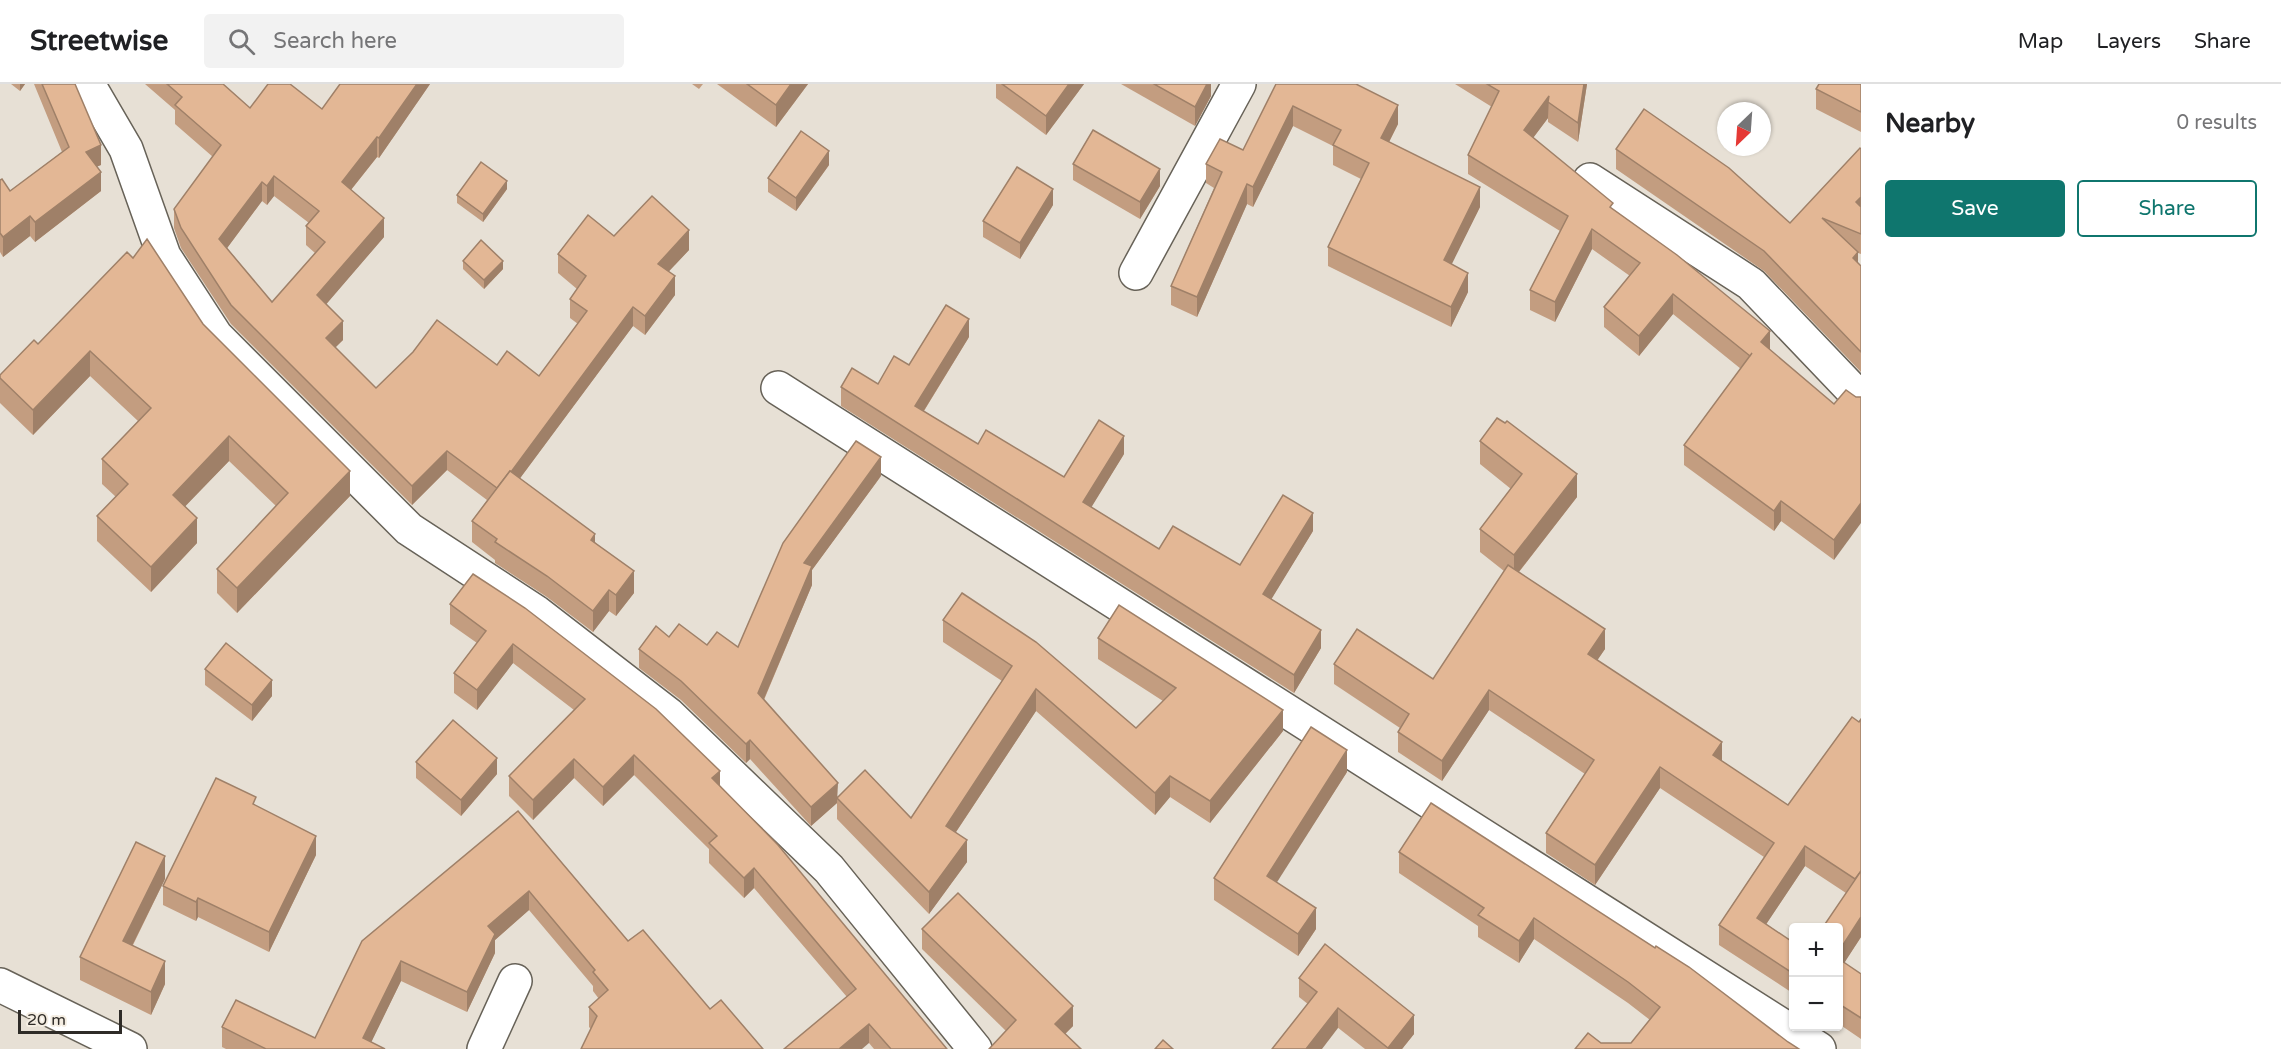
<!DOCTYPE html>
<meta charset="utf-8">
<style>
body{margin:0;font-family:"Varela Round",sans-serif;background:#f2f2f2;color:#202124}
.controls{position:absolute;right:18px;bottom:18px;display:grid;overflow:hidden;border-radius:6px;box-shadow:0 2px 4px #0004}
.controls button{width:54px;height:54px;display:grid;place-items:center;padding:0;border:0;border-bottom:2px solid #e0e0e0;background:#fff;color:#202124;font:30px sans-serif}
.compass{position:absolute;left:1717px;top:18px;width:54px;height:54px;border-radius:50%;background:#fff;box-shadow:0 2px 4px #0004;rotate:205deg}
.scale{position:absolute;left:18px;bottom:15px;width:104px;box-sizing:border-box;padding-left:6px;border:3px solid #2e2b27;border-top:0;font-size:16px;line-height:21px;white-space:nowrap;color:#2e2b27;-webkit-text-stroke:4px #f4ede2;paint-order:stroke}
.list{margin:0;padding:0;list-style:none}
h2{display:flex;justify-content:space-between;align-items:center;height:78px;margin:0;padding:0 24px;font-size:26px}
h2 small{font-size:20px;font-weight:400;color:#757577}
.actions{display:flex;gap:12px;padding:18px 24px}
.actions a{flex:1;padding:14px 0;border:2px solid #0f766e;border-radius:6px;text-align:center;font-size:21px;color:#0f766e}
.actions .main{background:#0f766e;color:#fff}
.icon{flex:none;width:33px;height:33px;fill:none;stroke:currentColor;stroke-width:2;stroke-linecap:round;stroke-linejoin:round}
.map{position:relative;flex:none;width:1861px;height:965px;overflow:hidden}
header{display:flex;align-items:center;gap:36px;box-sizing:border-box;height:84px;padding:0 30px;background:#fff;border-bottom:2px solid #e0e0e0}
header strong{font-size:28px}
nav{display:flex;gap:33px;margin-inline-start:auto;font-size:21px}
.search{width:420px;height:54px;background:#f2f2f2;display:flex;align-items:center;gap:15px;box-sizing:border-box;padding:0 21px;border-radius:6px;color:#757577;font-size:22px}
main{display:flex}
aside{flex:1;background:#fff}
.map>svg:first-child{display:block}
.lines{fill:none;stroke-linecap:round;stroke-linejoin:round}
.minor-casing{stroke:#676258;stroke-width:36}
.minor{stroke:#fff;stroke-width:33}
.wall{fill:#c39d80;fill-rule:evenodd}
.shaded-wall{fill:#9f8068}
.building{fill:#e3b795;stroke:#9f8068;stroke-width:1.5;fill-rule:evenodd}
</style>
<header>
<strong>Streetwise</strong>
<div class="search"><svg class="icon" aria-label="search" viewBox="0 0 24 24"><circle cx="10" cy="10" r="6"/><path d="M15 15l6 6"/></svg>Search here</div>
<nav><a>Map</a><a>Layers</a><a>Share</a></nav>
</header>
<main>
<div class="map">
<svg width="1861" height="965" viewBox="0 0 1861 965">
<rect width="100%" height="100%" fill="#e7e0d5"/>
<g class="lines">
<g class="minor-casing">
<g id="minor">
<polyline points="88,0 126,65 164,172 216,252 409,445 536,528 668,630 829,785 975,965"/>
<polyline points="1590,96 1751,200 1861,315"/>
<polyline points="1136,189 1239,0"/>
<polyline points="778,304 1819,965"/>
<polyline points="0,901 130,965"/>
<polyline points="484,965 515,897"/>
</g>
</g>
<use href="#minor" class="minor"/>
</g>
<g class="wall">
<polygon points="11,0 25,0 20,7"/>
<polygon points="34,0 75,0 101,81 97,82 101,107 35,158 30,152 3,173 0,168 0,96 10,107 62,68"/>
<path d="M145,0h78l27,24 72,1 108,-25 -51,74 -2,-1 -26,33 33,47 -58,67 17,36 -8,7 41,41 121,-23 42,11 39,-52 -8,-6v-19l7,-10 -19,-16v-19l56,-18 75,14 -21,22 7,23 -30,40 -12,-9 -113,152 75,64 39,51 -18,23 -7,-5 -16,21 -46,-35 -52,-34v-3l-23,-18v-21l15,-21 -40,-30 -35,35 -181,-181 -50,-76 -7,-20v-19l39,-52 -38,-33v-14zM274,112l35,27 -3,3v19l9,8 -43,49 -45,-54 35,-47 5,4z"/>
<polygon points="692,0 703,0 699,5"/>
<polygon points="717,0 808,0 776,43"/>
<polygon points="996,0 1084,0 1046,51 996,14"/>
<polygon points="1121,0 1211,0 1211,12 1195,42"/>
<polygon points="1276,0 1398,40 1389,58 1480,123 1451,180 1468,208 1451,243 1328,182 1328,163 1361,95 1333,81 1333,62 1293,42 1253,123 1247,120 1197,233 1171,221 1171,202 1214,104 1206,99 1206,80 1243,66"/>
<polygon points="1455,0 1587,0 1578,58 1548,38 1548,34 1533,54 1770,266 1834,320 1834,476 1781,437 1774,447 1684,381 1684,361 1741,285 1673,230 1639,272 1604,243 1604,223 1630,192 1592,165 1555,238 1530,226 1530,206 1560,147 1468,90 1468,71 1492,23"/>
<polygon points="1818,0 1861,0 1861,48 1816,25 1816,5 1819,0"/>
<polygon points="1616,65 1790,139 1861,65 1861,170 1858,169 1858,180 1861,182 1861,288 1764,187 1616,85"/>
<polygon points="1073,80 1160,102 1140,135 1073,96"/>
<polygon points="829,81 796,127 768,108 768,94"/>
<polygon points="507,105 483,138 457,119 457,111"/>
<polygon points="1053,121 1020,175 983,153 983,137"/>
<polygon points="463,177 503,185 484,205 463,185"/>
<polygon points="203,240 350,412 237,529 217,509 217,485 276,422 229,377 185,422 197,459 151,508 97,457 97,432 116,413 102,400 102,375 138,337 90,292 33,351 0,319 0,291 38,260"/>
<polygon points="969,253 924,327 978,360 1064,393 1124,370 1091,423 1159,465 1240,481 1313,447 1271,515 1321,564 1294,609 841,322 841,303 878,300 909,281"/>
<polygon points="1480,357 1577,413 1519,488 1605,565 1597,576 1722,677 1788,721 1861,635 1861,853 1844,879 1861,890 1861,955 1839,940 1839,843 1846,809 1805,782 1766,840 1794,859 1794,910 1719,861 1719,841 1764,773 1660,704 1595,801 1546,769 1546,749 1585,690 1489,626 1442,697 1398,668 1398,648 1400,644 1334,600 1334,580 1433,595 1504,487 1480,468 1480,445 1511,405 1480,380"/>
<polygon points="881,392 812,486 812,501 764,616 838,713 911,734 1002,597 943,558 943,536 1136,644 1163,617 1098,575 1098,554 1283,647 1210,739 1170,713 1155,731 1036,627 956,748 967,778 929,830 837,735 837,719 811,742 750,675 746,679 681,616 639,584 639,565 669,553 707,561 738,563"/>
<polygon points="473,490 720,702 947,965 874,965 869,959 847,913 754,804 744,814 709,779 709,765 634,691 603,722 574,694 533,736 509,712 509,692 574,626 513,579 477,626 454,609 454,589 477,559 450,540 450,520"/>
<polygon points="205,585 272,612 252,637 205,601"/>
<polygon points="416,678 497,690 461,732 416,694"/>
<polygon points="1347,688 1276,798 1316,845 1298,872 1214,816 1214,794"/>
<polygon points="256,722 316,771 269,868 198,833 196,837 163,821 163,802"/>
<polygon points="518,727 628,857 710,925 591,945 589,943 589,923 599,915 593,907 593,902 529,826 495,856 495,869 467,928 401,897 371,958 385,965 226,965 222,963 222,943 315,954"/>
<polygon points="1399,768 1788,958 1601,959 1631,959 1650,936 1628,919 1534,855 1519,879 1478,853 1478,842 1399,789"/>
<polygon points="165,795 133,861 165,900 151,931 80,896 80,873"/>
<polygon points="922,845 1073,942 1065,950 1006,947 922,865"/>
<polygon points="1299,894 1414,950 1402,965 1365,965 1299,913"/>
</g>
<g class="shaded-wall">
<polygon points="20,0 25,0 20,7"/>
<polygon points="417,0 430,0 379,74 379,54"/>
<polygon points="791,0 808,0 776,43 776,21"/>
<polygon points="1069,0 1084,0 1046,51 1046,32"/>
<polygon points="1207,0 1211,0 1211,12 1195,42 1195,23"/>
<polygon points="1584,0 1587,0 1578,58 1578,39"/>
<polygon points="1549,12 1548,34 1524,66 1524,46"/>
<polygon points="1398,21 1398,40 1381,74 1381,54"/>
<polygon points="1293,22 1293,42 1253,123 1253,103"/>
<polygon points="377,53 377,73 342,117 342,98"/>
<polygon points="101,61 101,81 86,87 86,68"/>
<polygon points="829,67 829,81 796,127 796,114"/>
<polygon points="1160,85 1160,102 1140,135 1140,118"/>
<polygon points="101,88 101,107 35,158 35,138"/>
<polygon points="274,92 274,112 267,121 267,102"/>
<polygon points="507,97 507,105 483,138 483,130"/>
<polygon points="262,98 262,117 219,175 219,155"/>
<polygon points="1247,100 1247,120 1197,233 1197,213"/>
<polygon points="1480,103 1480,123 1444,196 1444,176"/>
<polygon points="1053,105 1053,121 1020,175 1020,159"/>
<polygon points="1861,113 1861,133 1856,118"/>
<polygon points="30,132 30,152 3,173 3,153"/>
<polygon points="384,134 384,153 317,231 317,211"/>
<polygon points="1592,145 1592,165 1555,238 1555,218"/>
<polygon points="689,146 689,166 658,199 658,180"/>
<polygon points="1858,168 1858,188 1853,174"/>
<polygon points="503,177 503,185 484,205 484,196"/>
<polygon points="1468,189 1468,208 1451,243 1451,223"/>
<polygon points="675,192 675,211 645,251 645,232"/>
<polygon points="1673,210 1673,230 1639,272 1639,252"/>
<polygon points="633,223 633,242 498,424 498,405"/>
<polygon points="969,235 969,253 915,341 915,322"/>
<polygon points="343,237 343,256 326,273 326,254"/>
<polygon points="1770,247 1770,267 1761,258"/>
<polygon points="90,267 90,292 33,351 33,326"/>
<polygon points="229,352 229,377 173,435 173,411"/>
<polygon points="1124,352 1124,370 1083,437 1083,418"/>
<polygon points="447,367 447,386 412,421 412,402"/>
<polygon points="881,373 881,392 812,486 812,501 758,629 758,609 804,479"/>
<polygon points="350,387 350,412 237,529 237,504"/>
<polygon points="1577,390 1577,413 1514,494 1514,471"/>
<polygon points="1781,417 1781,437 1774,447 1774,427"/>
<polygon points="1861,419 1861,439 1834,476 1834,456"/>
<polygon points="1313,429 1313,447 1263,529 1263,510"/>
<polygon points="197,434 197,459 151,508 151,483"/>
<polygon points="595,450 595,471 591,456"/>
<polygon points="634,487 634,509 616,532 616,511"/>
<polygon points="609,506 609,527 593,548 593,527"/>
<polygon points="1605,545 1605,565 1588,590 1588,570"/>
<polygon points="1321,546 1321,564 1294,609 1294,591"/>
<polygon points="513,560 513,579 477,626 477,606"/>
<polygon points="272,596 272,612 252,637 252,621"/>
<polygon points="1036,605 1036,627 946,763 946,742"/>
<polygon points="1489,606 1489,626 1442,697 1442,677"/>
<polygon points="1283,626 1283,647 1210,739 1210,717"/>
<polygon points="750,656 750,675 746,679 746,660"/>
<polygon points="1722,658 1722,678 1713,671"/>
<polygon points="1347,666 1347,688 1267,814 1267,792"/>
<polygon points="634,671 634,691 603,722 603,703"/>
<polygon points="497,674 497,690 461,732 461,716"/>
<polygon points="574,675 574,694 533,736 533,716"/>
<polygon points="1660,683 1660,704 1595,801 1595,781"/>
<polygon points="720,687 720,706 712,694"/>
<polygon points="1170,692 1170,713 1155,731 1155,709"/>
<polygon points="838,699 837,719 811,742 811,723"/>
<polygon points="316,752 316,771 269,868 269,848"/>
<polygon points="967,756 967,778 929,830 929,808"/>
<polygon points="1805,762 1805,782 1757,854 1757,834"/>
<polygon points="165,772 165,795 123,880 123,857"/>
<polygon points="754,784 754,804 744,814 744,794"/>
<polygon points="529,807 529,826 495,856 495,869 467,928 467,908 488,842"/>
<polygon points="198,814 198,833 196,837 196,818"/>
<polygon points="1316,824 1316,845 1298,872 1298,850"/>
<polygon points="1861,833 1861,853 1839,887 1839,867"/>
<polygon points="1534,834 1534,855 1519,879 1519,857"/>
<polygon points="165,877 165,900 151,931 151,908"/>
<polygon points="401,877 401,897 368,965 363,954"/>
<polygon points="1073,922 1073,942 1055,960 1055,940"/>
<polygon points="1338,924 1338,944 1322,965 1306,965"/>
<polygon points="1414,931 1414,950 1402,965 1388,965 1388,964"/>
<polygon points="869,940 869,959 862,965 839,965"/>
</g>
<g class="building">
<polygon points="42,0 75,0 101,61 86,68 101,88 35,138 30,132 3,153 0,149 0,96 2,95 10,107 69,63"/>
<path d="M167,0h56l27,24 18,-24h22l32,25 18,-25h77l-38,54 -2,-1 -35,45 42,36 -67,77 26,26 -17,17 50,50 37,-36 24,-32 60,45 10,-14 32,25 48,-65 -17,-12 16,-23 -28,-22 30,-39 26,21 38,-40 37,34 -31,34 17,12 -30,40 -12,-9 -122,165 -1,-1 -13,17 -50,-37 -35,35 -181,-181 -50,-77 -7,-19 47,-64 -46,-40 7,-8zM274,92l45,35 -13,15 19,16 -53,60 -53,-63 43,-57 5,4z"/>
<polygon points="747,0 791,0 776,21"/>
<polygon points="1002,0 1069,0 1046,32"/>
<polygon points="1154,0 1207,0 1195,23"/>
<polygon points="1276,0 1356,0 1398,21 1381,54 1480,103 1444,176 1468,189 1451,223 1328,163 1369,79 1333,61 1341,46 1293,22 1253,103 1247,100 1197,213 1171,202 1222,88 1206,80 1220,55 1243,66"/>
<polygon points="1487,0 1584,0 1578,39 1548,18 1549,12 1524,46 1613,119 1610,123 1677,171 1770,247 1761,258 1834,320 1846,306 1856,313 1861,313 1861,419 1834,456 1781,417 1774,427 1684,361 1752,269 1750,272 1673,210 1639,252 1604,223 1640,179 1592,145 1555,218 1530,206 1568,132 1468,71 1499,7"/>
<polygon points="1819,0 1861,0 1861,28 1816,5"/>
<polygon points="1644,25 1729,84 1790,139 1860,64 1861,65 1861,113 1856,118 1861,123 1861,150 1822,134 1858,168 1853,174 1861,182 1861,268 1764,167 1616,65"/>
<polygon points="1093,46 1160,85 1140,118 1073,80"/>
<polygon points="801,47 829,67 796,114 768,94"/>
<polygon points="481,78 507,97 483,130 457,111"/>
<polygon points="1017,83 1053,105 1020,159 983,137"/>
<polygon points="147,155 203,240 350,387 237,504 217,485 288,409 229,352 173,411 197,434 151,483 97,432 128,400 102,375 151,324 90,267 33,326 0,294 0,291 34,256 38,260 127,168 133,174"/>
<polygon points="481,156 503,177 484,196 463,177"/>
<polygon points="946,221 969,235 915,322 978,360 986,346 1064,393 1099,336 1124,352 1083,418 1159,465 1173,442 1240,481 1283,411 1313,429 1263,510 1321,546 1294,591 841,303 852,284 878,300 894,272 909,281"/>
<polygon points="1497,334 1505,339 1507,337 1577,390 1514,471 1480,445 1522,390 1480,357"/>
<polygon points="856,357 881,373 804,479 812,482 758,609 838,699 811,723 750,656 746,660 681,597 639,565 656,542 669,553 679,540 707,561 717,548 738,563 783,459"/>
<polygon points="510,387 595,450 591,456 634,487 616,511 609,506 593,527 547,492 495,458 497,455 472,437"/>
<polygon points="1508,481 1605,545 1588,570 1722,658 1713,671 1788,721 1852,633 1859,638 1861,635 1861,787 1855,795 1805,762 1757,834 1794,859 1794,890 1719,841 1774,759 1660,683 1595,781 1546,749 1594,676 1489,606 1442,677 1398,648 1409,630 1334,580 1357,545 1433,595"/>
<polygon points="473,490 525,524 656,625 720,687 712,694 778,761 947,965 891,965 869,940 839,965 784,965 856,905 754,784 744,794 709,759 717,752 634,671 603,703 574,675 533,716 509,692 585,615 513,560 477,606 454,589 486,547 450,520"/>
<polygon points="962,509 1036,558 1136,644 1176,604 1098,554 1119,521 1283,626 1210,717 1170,692 1155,709 1036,605 946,742 967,756 929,808 837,714 865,686 911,734 1012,582 943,536"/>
<polygon points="226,559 272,596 252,621 205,585"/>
<polygon points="453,636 497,674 461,716 416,678"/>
<polygon points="1311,643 1347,666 1267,792 1316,824 1298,850 1214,794"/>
<polygon points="216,694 256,713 253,720 316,752 269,848 198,814 196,818 163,802"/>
<polygon points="1431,719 1655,864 1656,862 1689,883 1788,958 1799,965 1575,965 1588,949 1601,959 1631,959 1660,923 1628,898 1534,834 1519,857 1478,831 1484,824 1399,768"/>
<polygon points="518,727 628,857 643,846 710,925 721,916 763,965 581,965 597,932 589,923 608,906 593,888 595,886 529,807 488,842 495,850 467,908 401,877 363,954 385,965 266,965 222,943 236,916 315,954 362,857"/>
<polygon points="136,758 165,772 123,857 165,877 151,908 80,873"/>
<polygon points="1861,787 1861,833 1839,867 1839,843 1823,843"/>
<polygon points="958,809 1073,922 1055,940 1081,965 989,965 1016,936 922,845"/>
<polygon points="1325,860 1414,931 1388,964 1338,924 1306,965 1272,965 1317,908 1299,894"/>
<polygon points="1839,875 1861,890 1861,934 1839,920"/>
<polygon points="1163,956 1173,965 1155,965"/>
</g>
</svg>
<div class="controls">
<button>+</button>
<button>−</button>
</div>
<svg class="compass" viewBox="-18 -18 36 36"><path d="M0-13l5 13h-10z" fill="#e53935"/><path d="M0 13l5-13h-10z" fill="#757577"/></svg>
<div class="scale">20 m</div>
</div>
<aside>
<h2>Nearby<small>0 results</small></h2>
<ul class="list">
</ul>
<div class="actions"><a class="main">Save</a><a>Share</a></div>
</aside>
</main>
